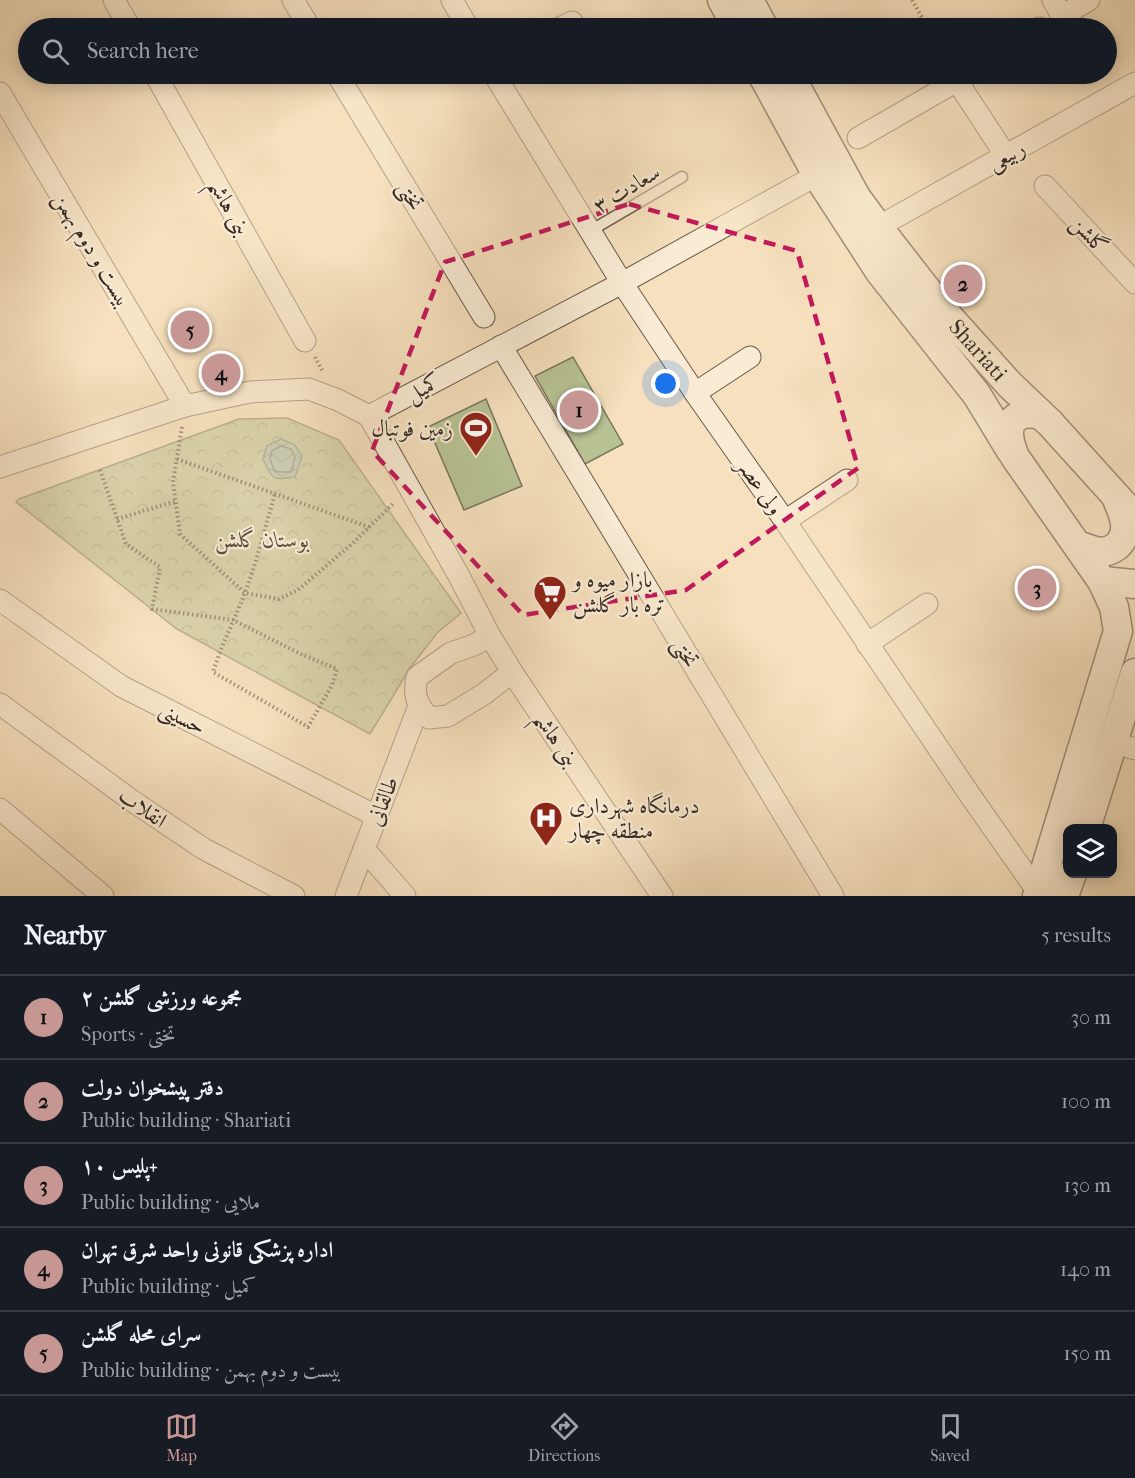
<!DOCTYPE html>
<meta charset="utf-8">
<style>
body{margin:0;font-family:"IM FELL French Canon",Amiri,serif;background:#242831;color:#f1f3f6}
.controls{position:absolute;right:18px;bottom:18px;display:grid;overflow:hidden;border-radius:12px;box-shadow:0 3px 15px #0003}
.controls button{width:54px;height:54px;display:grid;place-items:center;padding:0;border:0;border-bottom:2px solid #363941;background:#171b24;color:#f1f3f6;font:30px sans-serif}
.you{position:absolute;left:666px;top:384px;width:21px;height:21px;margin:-15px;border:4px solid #fff;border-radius:50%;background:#1a73e8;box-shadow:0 0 0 9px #1a73e833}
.badge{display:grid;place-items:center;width:39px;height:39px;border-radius:50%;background:#c59692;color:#111;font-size:20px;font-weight:700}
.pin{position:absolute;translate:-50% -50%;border:3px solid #fff;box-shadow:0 2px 6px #0006}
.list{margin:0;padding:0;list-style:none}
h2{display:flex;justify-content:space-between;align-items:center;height:78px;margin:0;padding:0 24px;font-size:26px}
h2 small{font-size:20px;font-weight:400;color:#9ea1a6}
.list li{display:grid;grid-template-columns:39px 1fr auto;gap:18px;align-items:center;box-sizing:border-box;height:84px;padding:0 24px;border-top:2px solid #363941}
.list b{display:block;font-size:22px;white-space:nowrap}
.list p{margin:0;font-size:20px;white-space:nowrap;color:#9ea1a6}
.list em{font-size:20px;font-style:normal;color:#9ea1a6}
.icon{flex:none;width:33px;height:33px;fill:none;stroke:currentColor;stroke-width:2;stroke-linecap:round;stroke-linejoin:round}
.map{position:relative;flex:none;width:1135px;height:896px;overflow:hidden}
.search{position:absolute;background:#171b24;box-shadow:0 3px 15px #0003;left:18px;right:18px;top:18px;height:66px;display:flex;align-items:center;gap:15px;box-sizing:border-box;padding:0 21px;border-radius:33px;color:#9ea1a6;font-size:22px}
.sheet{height:498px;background:#171b24}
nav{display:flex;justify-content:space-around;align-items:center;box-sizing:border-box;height:84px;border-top:2px solid #363941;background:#171b24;font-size:16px;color:#9ea1a6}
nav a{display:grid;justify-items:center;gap:3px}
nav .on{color:#c59692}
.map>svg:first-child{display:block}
.grass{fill:#b8c394;stroke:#78765c;stroke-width:1.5}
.park{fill:url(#park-crowns);stroke:#78765c;stroke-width:1.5}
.water{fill:url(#water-waves);stroke:#748277;stroke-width:1.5}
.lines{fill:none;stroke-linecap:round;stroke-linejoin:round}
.shore{stroke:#6a746a;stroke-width:1.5}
.lane-casing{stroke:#67584a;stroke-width:13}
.street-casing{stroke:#67584a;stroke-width:23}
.secondary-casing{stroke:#372a24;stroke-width:31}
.path{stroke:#372a24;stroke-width:4;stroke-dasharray:1.5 3;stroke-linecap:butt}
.lane{stroke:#f9ebd4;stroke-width:10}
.street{stroke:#f9ebd4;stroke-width:21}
.secondary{stroke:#f9ebd4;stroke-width:28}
.marked{fill:none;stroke:#c2185b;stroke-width:4.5;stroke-dasharray:12 8;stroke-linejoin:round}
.labels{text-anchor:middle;stroke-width:4.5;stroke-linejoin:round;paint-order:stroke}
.street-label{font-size:22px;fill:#372a24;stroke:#f9ebd4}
.poi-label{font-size:22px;fill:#372a24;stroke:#f9ebd4;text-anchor:start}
.park-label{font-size:22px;font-style:italic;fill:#575040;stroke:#f9ebd4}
</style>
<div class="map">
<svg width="1135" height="896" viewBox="0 0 1135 896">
<defs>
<pattern id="park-crowns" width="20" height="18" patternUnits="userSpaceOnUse" patternTransform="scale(1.5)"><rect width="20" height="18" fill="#b8c394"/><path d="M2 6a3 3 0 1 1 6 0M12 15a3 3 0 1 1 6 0" fill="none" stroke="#969f79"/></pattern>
<pattern id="water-waves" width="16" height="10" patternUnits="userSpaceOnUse" patternTransform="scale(1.5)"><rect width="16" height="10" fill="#9dbdaf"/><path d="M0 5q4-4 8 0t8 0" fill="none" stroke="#819a8e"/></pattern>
</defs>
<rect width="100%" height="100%" fill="#f6e0bd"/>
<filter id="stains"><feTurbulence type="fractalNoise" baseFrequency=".00333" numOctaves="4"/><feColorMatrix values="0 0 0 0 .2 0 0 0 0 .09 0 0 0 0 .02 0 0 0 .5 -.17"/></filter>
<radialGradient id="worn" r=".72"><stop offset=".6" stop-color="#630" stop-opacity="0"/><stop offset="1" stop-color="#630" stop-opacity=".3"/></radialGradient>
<g class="grass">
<polygon points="573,357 623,444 585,464 535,376"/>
<polygon points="486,399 522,486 464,510 428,427"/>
</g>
<polygon class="park" points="287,418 339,440 461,613 437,633 410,668 370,734 177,629 16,502 19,499 239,419"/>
<path class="water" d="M281,439l14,6 7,11 -7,21c-23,3 -22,3 -32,-18l4,-13z"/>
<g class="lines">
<polygon class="shore" points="281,446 291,449 295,457 292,470 290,472 278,472 274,470 270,459 272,451"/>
<g class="lane-casing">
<polyline id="lane" points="590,231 682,177"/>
</g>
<g class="street-casing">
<g id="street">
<polyline points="114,0 130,28"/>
<polyline points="293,0 310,28"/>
<polyline points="452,0 468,28"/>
<polyline points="1053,0 1062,16 1089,0"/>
<polyline points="560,28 572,22"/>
<polyline points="1039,28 1040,28"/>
<polyline points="155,74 305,341"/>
<polyline points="337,74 484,317"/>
<polyline points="494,74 622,283 695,393 785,521 972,798 1038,892"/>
<polyline points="957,81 1006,156"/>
<polyline points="0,93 185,406"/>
<polyline points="858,138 969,74"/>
<polyline points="1045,186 1135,283"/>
<polyline points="878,227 1135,83"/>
<polyline points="501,346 833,896"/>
<polyline points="695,393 750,357"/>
<polyline points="369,416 622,283 817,175"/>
<polyline points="369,416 459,576 490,636"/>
<polyline points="0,467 185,406 250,392 309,389 338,400 369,416"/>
<polyline points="785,521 847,480"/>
<polyline points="0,600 121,686 376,816"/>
<path d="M490,636l22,36 -28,22 -36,22 -19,2c-12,-14 -16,-22 -12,-41l34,-24 23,-8z"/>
<polyline points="867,644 927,604"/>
<polyline points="512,672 662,896"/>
<polyline points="0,704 131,800 204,849 294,896"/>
<polyline points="1114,743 1135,749"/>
<polyline points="0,809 103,896"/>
<polyline points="364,849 405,896"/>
<polyline points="346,896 419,706"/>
</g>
</g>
<g class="secondary-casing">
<g id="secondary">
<polyline points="722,0 737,28"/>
<polyline points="749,0 764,28"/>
<polyline points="762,74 817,175 880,272 977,395 1011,451"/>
<path id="s1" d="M789,74l67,123 22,30 63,81 68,76 40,38 86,95"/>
<path d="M1077,545c7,2 16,6 23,7 7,0 12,-2 17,-6 15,-14 6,-33 -1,-49"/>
<polyline points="1102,581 1135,584"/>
<polyline points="1086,828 1135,673"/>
<path d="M1037,896l81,-265 -4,-24 -12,-26 -87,-124c-6,-15 -13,-37 9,-43 4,-1 11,0 15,0l10,8"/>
<polyline points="1064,896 1072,874"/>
</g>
</g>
<g class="path">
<polyline points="912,0 928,28"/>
<polyline points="315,357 323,372"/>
<polyline points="182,427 173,482 180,534 245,593 279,599 298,590 354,542 395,502"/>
<polyline points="177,459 369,527"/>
<path d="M100,470l26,74 34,23 -8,42 81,11 70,35 34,14 -5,16 -24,42 -95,-55c8,-26 21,-51 31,-77 13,-33 21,-68 31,-101"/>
<polyline points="117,519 176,501"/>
</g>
<use href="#lane" class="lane"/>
<use href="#street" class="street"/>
<use href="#secondary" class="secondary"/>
</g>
<path d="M0 0H1135V896H0ZM629,204l168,47 61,217 -172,122 -163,25 -151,-164 73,-189z" fill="#f6e0bd" fill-opacity=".55" fill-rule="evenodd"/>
<path class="marked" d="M629,204l168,47 61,217 -172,122 -163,25 -151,-164 73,-189z"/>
<defs>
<g id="stadium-pin" transform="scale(1.725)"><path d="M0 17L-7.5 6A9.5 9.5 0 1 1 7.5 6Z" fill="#8f2418" stroke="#f9ebd4"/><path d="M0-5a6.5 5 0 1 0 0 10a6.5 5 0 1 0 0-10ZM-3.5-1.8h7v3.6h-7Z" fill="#fff"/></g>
<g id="supermarket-pin" transform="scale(1.725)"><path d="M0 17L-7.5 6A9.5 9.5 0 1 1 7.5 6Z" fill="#8f2418" stroke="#f9ebd4"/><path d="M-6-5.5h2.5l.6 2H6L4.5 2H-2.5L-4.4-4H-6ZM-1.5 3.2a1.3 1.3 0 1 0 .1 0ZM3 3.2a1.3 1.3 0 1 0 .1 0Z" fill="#fff"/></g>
<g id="hospital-pin" transform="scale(1.725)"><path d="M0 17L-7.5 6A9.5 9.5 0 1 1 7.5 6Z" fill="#8f2418" stroke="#f9ebd4"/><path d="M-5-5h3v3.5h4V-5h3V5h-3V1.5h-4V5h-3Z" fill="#fff"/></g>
</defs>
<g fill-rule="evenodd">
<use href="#stadium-pin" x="476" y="428"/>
<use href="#supermarket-pin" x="550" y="592"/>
<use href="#hospital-pin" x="546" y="818"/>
</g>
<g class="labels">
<g class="street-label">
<text transform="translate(1006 155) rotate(-29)" y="8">ربیعی</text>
<text transform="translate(626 188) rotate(-31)" y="8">سعادت ۳</text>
<text transform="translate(411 195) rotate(59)" y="8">تختی</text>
<text transform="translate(230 207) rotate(61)" y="8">بنی هاشم</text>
<text transform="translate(1090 234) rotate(47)" y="8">گلشن</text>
<text transform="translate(93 249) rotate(59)" y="8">بیست و دوم بهمن</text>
<text dy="8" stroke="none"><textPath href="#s1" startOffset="336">Shariati</textPath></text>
<text transform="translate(423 387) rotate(-28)" y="8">کمیل</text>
<text transform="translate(761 486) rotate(55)" y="8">ولی عصر</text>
<text transform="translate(686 652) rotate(59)" y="8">تختی</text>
<text transform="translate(183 717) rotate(27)" y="8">حسینی</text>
<text transform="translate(557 739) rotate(56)" y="8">بنی هاشم</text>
<text transform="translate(382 801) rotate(-69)" y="8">طالقانی</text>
<text transform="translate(143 807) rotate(35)" y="8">انقلاب</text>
</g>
<g class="poi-label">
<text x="453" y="436" text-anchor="end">زمین فوتبال</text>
<text x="573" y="587">بازار میوه و<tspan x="573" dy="25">تره بار گلشن</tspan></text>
<text x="569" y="813">درمانگاه شهرداری<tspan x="569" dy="25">منطقه چهار</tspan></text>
</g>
<g class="park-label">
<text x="262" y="547">بوستان گلشن</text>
</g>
</g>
<rect width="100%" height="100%" filter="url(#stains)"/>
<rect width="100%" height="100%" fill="url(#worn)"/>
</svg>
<div class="controls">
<button><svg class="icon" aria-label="layers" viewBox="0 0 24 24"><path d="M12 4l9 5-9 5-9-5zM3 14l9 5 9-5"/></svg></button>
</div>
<div class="you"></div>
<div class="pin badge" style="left:579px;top:410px">1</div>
<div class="pin badge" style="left:963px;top:284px">2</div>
<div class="pin badge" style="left:1037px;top:588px">3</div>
<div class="pin badge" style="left:221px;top:373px">4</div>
<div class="pin badge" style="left:190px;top:330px">5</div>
<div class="search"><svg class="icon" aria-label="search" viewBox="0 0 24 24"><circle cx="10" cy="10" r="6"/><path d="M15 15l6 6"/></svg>Search here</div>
</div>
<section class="sheet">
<h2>Nearby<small>5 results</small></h2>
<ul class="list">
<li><span class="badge">1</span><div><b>مجموعه ورزشی گلشن ۲</b><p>Sports · تختی</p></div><em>30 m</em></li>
<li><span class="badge">2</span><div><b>دفتر پیشخوان دولت</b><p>Public building · Shariati</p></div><em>100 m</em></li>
<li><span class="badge">3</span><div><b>پلیس ۱۰+</b><p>Public building · ملایی</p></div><em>130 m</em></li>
<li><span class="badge">4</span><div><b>اداره پزشكی قانونی واحد شرق تهران</b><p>Public building · کمیل</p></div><em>140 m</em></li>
<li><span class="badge">5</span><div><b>سرای محله گلشن</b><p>Public building · بیست و دوم بهمن</p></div><em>150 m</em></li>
</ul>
</section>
<nav>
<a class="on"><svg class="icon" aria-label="map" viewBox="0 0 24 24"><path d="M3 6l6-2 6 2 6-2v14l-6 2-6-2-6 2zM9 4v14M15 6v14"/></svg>Map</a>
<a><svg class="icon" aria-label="directions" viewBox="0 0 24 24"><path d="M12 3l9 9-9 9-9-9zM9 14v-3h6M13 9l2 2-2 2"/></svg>Directions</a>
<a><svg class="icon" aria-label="saved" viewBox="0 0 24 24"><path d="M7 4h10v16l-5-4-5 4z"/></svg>Saved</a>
</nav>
